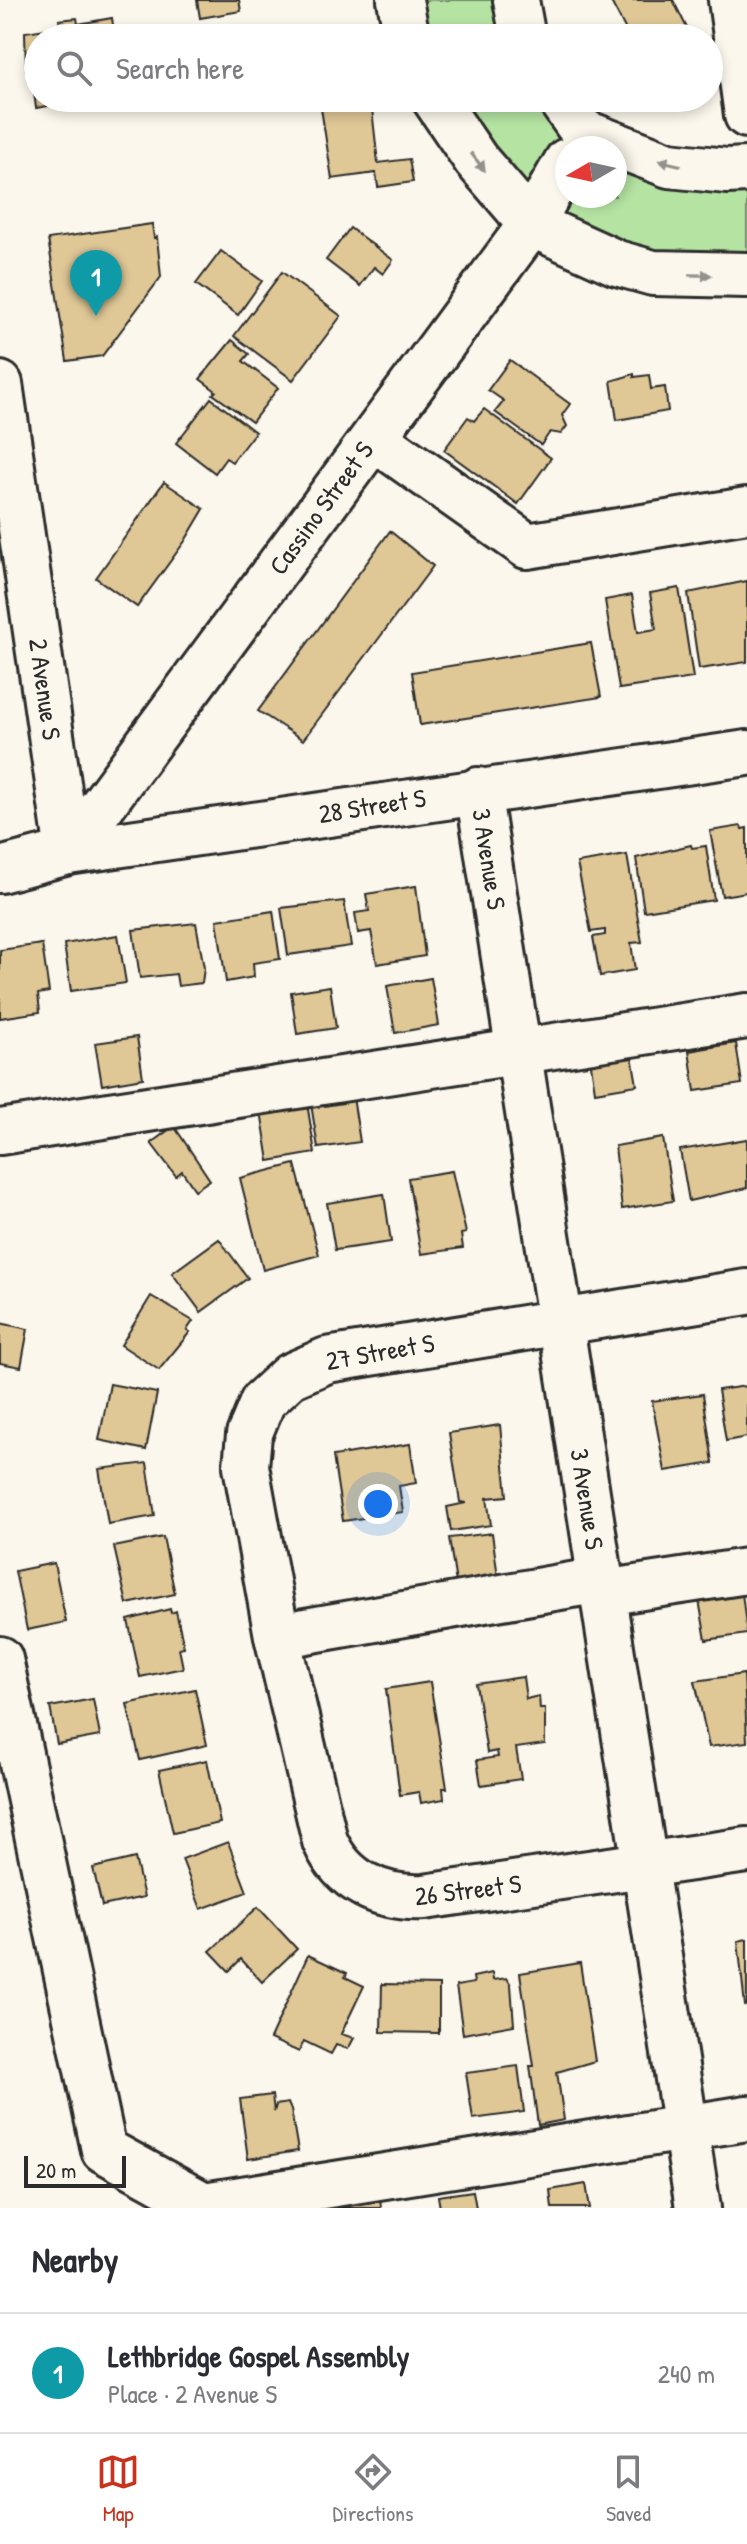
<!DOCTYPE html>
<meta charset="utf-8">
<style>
body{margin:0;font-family:"Patrick Hand",sans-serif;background:#f7f7f7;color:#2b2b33}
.compass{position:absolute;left:555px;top:136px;width:72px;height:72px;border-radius:50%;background:#fff;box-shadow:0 4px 12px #0003;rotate:261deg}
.scale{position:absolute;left:24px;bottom:20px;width:102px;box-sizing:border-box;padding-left:8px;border:4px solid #2b2b2b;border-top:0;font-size:22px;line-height:28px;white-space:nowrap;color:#2b2b2b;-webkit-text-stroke:6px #fbf7ec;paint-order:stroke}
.you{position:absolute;left:378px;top:1504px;width:28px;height:28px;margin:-20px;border:6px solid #fff;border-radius:50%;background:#1a73e8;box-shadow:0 0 0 12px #1a73e833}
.badge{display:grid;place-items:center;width:52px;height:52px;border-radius:50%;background:#c8321e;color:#fff;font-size:26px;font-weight:700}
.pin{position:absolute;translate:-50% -66px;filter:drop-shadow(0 2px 4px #0008)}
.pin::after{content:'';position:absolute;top:42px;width:28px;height:24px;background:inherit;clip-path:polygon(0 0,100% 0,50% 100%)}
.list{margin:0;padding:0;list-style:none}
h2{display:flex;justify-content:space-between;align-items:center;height:104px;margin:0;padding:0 32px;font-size:34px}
h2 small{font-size:26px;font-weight:400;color:#7c7c81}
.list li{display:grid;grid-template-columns:52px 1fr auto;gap:24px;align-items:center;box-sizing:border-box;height:120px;padding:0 32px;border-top:2px solid #e1e1e2}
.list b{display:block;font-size:30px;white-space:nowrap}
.list p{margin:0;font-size:26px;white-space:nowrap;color:#7c7c81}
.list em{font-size:26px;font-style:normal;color:#7c7c81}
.icon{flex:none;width:44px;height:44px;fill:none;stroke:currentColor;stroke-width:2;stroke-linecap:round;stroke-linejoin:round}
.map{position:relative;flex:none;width:747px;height:2208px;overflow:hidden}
.search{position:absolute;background:#fff;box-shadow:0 4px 12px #0003;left:24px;right:24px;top:24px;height:88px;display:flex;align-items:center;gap:20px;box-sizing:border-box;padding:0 28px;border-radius:44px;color:#7c7c81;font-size:30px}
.sheet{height:224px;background:#fff}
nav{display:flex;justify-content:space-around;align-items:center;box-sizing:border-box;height:112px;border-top:2px solid #e1e1e2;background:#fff;font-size:22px;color:#7c7c81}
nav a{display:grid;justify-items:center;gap:4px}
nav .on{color:#c8321e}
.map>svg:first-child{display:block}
.green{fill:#b4e3a2;stroke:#708766;stroke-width:2;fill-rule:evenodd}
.building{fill:#dfc796;stroke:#2b2b2b;stroke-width:2}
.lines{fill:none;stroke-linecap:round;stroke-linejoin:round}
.minor-casing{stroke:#2b2b2b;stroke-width:50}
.minor{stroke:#fbf7ec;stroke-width:44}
.oneway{fill:#93918c}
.labels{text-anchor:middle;stroke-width:6;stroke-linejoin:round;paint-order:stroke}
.street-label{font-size:26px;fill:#2b2b2b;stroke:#fbf7ec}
</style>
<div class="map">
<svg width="747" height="2208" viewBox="0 0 747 2208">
<rect width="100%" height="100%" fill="#fbf7ec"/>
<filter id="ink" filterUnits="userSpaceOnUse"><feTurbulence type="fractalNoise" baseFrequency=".0125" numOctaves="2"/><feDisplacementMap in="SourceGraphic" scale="16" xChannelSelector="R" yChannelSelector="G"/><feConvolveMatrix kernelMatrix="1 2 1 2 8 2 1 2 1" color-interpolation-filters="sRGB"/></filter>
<g filter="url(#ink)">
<g class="green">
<polygon points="400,0 516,0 523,38 407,38"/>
<path d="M434,98h125l24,34 164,38v105l-159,-24zM567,148h48v48h-48z"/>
</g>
<g class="building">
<polygon points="197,0 239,0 241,11 200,18"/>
<polygon points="610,0 673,0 692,38 621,38 620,35 627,32"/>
<polygon points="77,18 78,24 112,18 115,38 38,38 38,98 98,98 90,99 91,106 72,108 71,102 36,108 31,70 26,71 25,32 60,27 59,20"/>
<polygon points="335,29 337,38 273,38 285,37"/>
<polygon points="371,100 378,163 409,159 413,182 378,187 376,173 332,179 321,108"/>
<polygon points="152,224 154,238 157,237 161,277 102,356 67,361 48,239"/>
<polygon points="350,228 393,260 383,274 374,267 360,286 326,260"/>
<polygon points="221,251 262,281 238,315 196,284"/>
<polygon points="282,272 341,316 293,380 234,336"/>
<polygon points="232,340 249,354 243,361 278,388 252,422 213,394 216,391 200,379"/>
<polygon points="510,360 570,404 562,415 567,426 561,434 550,432 541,445 495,412 504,401 488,390"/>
<polygon points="634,374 634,377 649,375 651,389 665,387 668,411 617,420 611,381"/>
<polygon points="211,398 255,432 232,462 226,458 215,473 176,443"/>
<polygon points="484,409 551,458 518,504 444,450 468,417 474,421"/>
<polygon points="164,482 204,509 185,541 137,607 96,578"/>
<polygon points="390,531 433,566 303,740 258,711"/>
<polygon points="747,581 747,662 699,669 688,593"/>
<polygon points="679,588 693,678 619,689 605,600 632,595 638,632 656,629 650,593"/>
<polygon points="591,643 601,697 420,725 412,672"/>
<polygon points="741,826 742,829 747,828 747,892 722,896 710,831"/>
<polygon points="691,845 692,848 706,846 714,900 644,911 636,858"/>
<polygon points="627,855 642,942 631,943 635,970 600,976 593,937 605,935 605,930 591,932 577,863"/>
<polygon points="416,886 425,956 377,964 371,931 358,933 355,913 369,911 366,894"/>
<polygon points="344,901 351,946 288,955 281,908"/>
<polygon points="273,911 280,959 253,963 254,977 226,982 217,920"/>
<polygon points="196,923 204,968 202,983 178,986 176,974 140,978 133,930"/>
<polygon points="118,935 126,983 71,991 64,944"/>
<polygon points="42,944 49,992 38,994 40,1012 0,1018 0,950"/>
<polygon points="431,978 439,1025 395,1033 387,986"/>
<polygon points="330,986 336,1028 297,1034 291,992"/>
<polygon points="137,1037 143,1078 102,1085 95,1043"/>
<polygon points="736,1043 742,1084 695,1091 689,1051"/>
<polygon points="631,1050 637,1085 595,1092 590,1057"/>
<polygon points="353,1097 360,1142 318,1148 311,1104"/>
<polygon points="307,1103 315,1153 269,1161 261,1111"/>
<polygon points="174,1126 210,1180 195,1190 182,1171 176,1176 151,1143"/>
<polygon points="663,1138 673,1201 622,1209 615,1146"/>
<polygon points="747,1139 747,1188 689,1201 680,1150"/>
<polygon points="295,1164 319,1255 263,1270 240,1178"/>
<polygon points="452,1171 466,1233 461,1234 463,1248 421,1254 408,1178"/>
<polygon points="384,1194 391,1242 335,1250 327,1203"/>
<polygon points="219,1239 248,1278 201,1312 172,1273"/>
<polygon points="151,1296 193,1321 187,1330 190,1332 159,1370 121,1345"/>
<polygon points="0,1323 28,1329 21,1367 0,1363"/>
<polygon points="110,1384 157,1393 146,1450 99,1440"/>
<polygon points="747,1386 747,1437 726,1441 718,1390"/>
<polygon points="703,1394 713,1463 665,1471 652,1401"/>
<polygon points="500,1425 507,1496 487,1498 491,1525 451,1531 447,1507 466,1503 460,1502 449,1433"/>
<polygon points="410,1444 416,1483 399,1486 403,1512 343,1521 333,1456"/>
<polygon points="147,1463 155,1516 108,1524 99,1469"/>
<polygon points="492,1533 498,1577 456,1583 449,1538"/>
<polygon points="163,1537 175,1594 127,1604 114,1547"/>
<polygon points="54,1563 66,1622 27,1630 15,1571"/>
<polygon points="742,1593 747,1634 706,1640 699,1600"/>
<polygon points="170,1609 171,1613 176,1611 184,1647 179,1648 183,1668 140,1677 128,1620"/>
<polygon points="744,1674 747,1742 709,1747 695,1681"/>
<polygon points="523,1677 526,1699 539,1696 540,1709 545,1709 545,1744 516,1748 521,1779 481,1785 477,1760 498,1757 497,1751 487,1753 476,1684"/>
<polygon points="430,1682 447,1788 443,1788 444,1799 421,1803 419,1792 400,1795 386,1689"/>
<polygon points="195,1689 207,1745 140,1760 127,1704"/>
<polygon points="93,1699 100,1736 57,1744 50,1707"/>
<polygon points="207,1760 220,1823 173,1833 159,1770"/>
<polygon points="228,1842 247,1892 201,1909 182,1859"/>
<polygon points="135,1858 144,1897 102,1906 93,1868"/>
<polygon points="258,1907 297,1949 262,1982 241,1959 229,1971 210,1951"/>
<polygon points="747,1939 747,2005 745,2006 738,1941"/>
<polygon points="308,1955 347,1973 345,1977 364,1986 341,2034 354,2038 348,2049 336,2045 331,2054 304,2041 299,2052 270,2039"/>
<polygon points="580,1963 595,2061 557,2072 564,2120 538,2125 530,2066 534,2066 520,1973"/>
<polygon points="492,1973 493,1980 507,1978 511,1985 514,2025 463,2034 456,1986 474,1983 473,1977"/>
<polygon points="382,1984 439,1985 439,2033 381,2032"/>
<polygon points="518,2066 524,2112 473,2119 466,2073"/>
<polygon points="272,2095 274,2112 276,2105 288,2103 291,2110 298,2151 248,2159 240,2099"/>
<polygon points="586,2184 590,2208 552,2208 550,2190"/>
<polygon points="473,2191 476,2208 440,2208 438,2196"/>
<polygon points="380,2198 381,2208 338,2208 338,2205"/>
</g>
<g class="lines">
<g class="minor-casing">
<g id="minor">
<polyline points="400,0 407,38"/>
<polyline points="516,0 523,38"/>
<polyline points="731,0 747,115"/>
<polyline points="434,98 476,160 531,224 617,263 653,273 747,275"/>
<polyline points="559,98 583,132 669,165 727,171 747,170"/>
<polyline points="0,384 68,852"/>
<polyline points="374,438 527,546 747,510"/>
<polyline points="478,790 698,2208"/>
<polyline points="68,852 531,224 567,161"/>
<polyline points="0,870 68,852 747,753"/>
<polyline points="0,1132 747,1016"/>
<path d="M747,1292l-420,68 -37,16 -27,25 -14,34 -3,31 31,170 48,205c18,41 56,58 99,56l323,-47"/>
<polyline points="603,1593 747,1571"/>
<polyline points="277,1636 600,1580"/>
<polyline points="0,1659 104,2150 204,2205 747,2118"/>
</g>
</g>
<use href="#minor" class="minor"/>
</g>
<defs><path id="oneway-solid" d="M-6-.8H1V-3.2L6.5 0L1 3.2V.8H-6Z" transform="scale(2)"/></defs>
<g class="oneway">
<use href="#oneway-solid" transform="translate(478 162) rotate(52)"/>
<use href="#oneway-solid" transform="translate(670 163) rotate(-167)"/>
<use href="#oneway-solid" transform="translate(700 275) rotate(1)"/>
</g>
</g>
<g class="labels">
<g class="street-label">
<text transform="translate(321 508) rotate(-54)" y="9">Cassino Street S</text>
<text transform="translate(45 689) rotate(82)" y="9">2 Avenue S</text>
<text transform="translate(372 806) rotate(-9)" y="9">28 Street S</text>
<text transform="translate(489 859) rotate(81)" y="9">3 Avenue S</text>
<text transform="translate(380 1352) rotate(-10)" y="9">27 Street S</text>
<text transform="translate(587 1499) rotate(81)" y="9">3 Avenue S</text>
<text transform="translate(468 1890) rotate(-7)" y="9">26 Street S</text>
</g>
</g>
</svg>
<svg class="compass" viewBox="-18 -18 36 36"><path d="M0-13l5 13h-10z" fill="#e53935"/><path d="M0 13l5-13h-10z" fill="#7c7c81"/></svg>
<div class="scale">20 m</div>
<div class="you"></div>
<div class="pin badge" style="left:96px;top:316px;background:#0f9aa8">1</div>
<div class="search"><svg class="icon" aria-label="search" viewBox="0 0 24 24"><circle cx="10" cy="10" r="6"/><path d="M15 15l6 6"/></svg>Search here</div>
</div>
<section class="sheet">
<h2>Nearby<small></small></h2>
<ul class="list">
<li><span class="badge" style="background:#0f9aa8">1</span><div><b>Lethbridge Gospel Assembly</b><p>Place · 2 Avenue S</p></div><em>240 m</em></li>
</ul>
</section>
<nav>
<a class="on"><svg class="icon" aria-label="map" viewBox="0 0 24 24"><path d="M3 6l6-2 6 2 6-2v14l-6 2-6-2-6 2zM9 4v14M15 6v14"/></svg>Map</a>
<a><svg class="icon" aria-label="directions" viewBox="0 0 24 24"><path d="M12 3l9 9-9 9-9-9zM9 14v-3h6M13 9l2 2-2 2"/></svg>Directions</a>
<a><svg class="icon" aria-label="saved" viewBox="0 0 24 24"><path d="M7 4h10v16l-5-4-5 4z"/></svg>Saved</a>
</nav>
